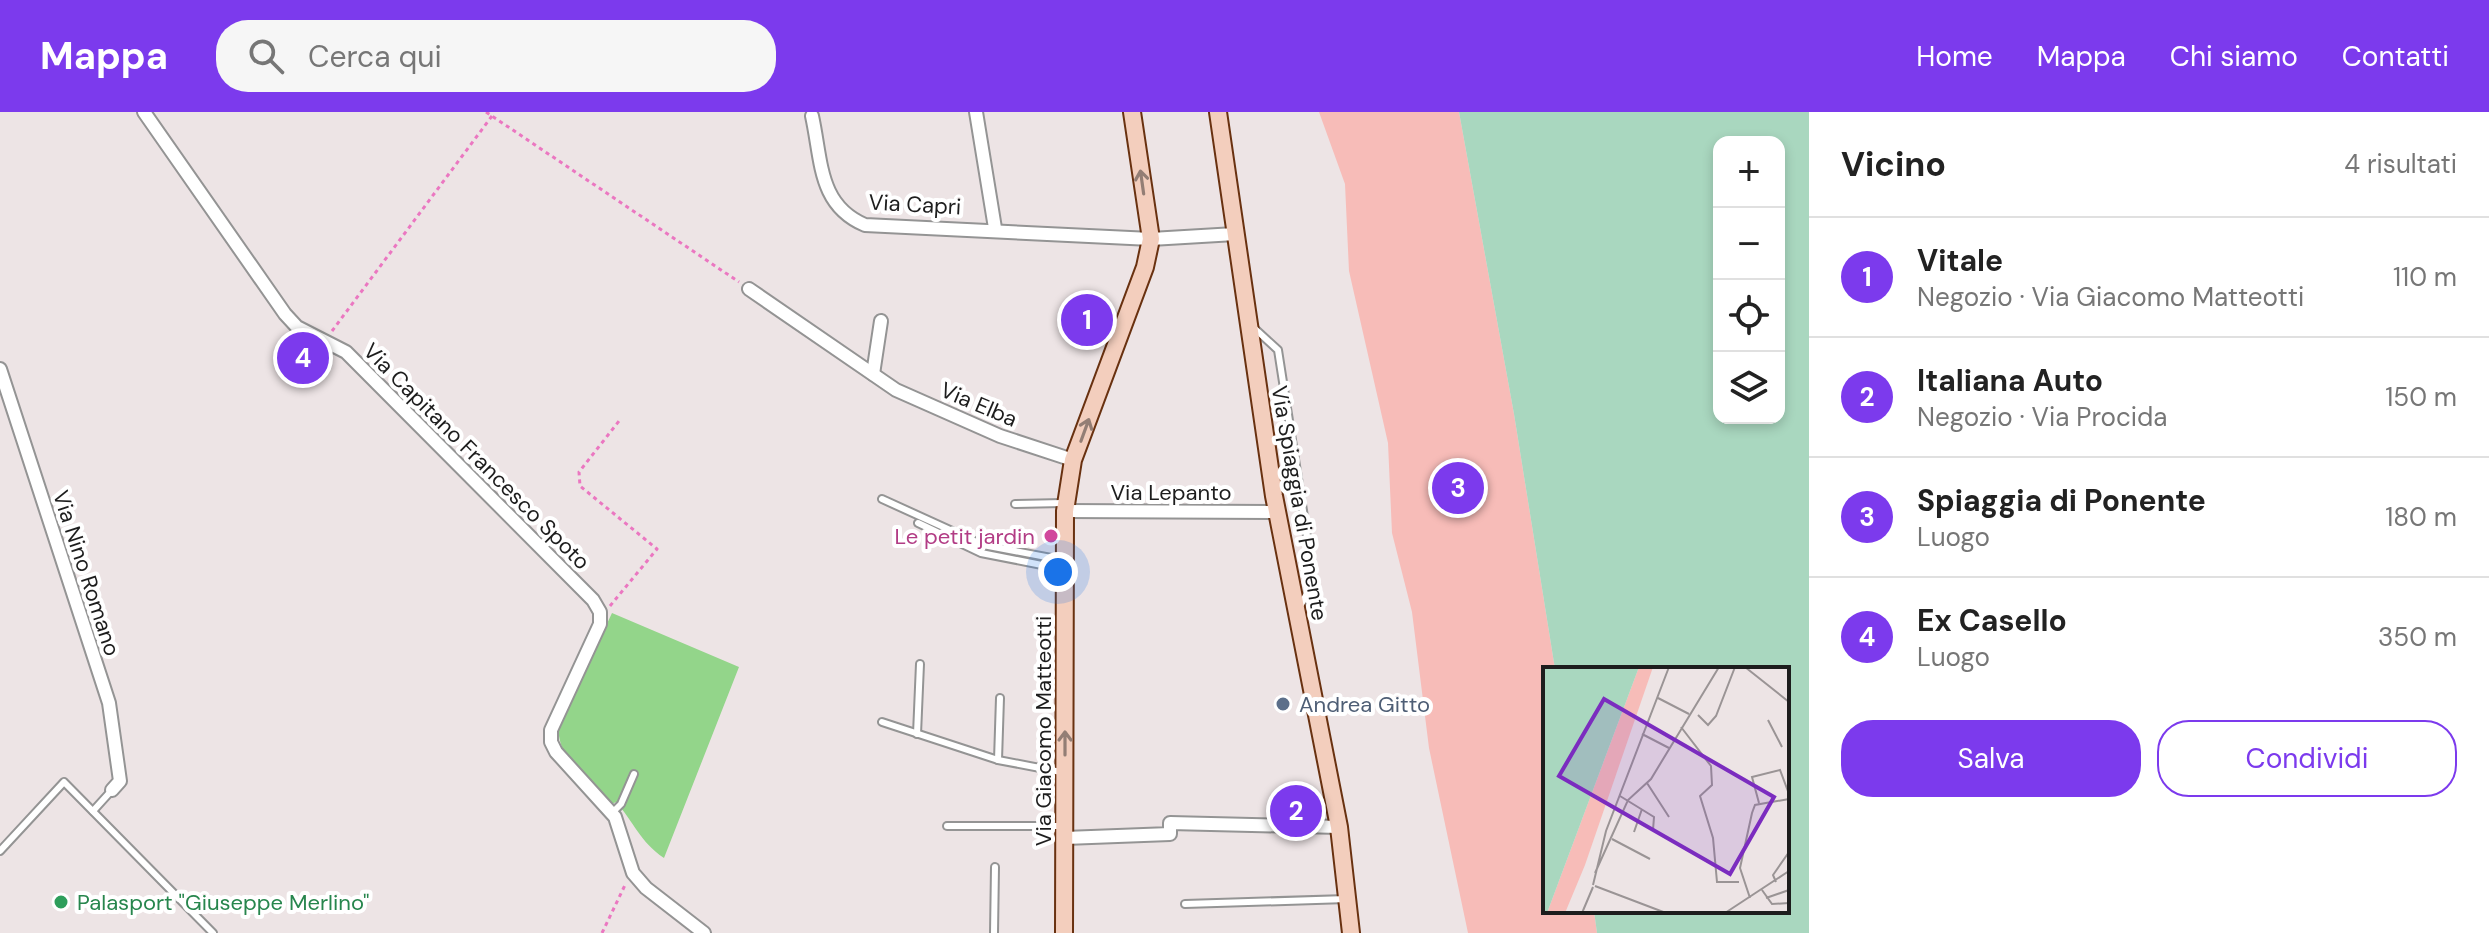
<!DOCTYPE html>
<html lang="it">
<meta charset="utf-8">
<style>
body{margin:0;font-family:"DM Sans",sans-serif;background:#f6f6f6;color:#222}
.controls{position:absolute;right:24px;top:24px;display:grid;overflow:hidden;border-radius:16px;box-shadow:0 4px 12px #0003}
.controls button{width:72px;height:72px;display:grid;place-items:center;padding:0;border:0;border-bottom:2px solid #e0e0e0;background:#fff;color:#222;font:40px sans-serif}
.you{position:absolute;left:1058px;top:460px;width:28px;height:28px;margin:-20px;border:6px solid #fff;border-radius:50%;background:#1a73e8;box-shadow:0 0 0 12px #1a73e833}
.badge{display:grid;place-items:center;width:52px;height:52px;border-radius:50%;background:#7c3aed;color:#fff;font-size:26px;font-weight:700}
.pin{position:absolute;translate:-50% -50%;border:4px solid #fff;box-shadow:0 2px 8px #0006}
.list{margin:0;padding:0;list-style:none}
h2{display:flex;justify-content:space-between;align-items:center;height:104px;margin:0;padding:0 32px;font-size:34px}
h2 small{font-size:26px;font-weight:400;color:#767676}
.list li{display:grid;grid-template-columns:52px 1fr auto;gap:24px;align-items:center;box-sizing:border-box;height:120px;padding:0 32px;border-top:2px solid #e0e0e0}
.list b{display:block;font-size:30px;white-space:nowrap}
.list p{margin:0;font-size:26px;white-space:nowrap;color:#767676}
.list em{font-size:26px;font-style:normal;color:#767676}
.actions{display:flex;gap:16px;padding:24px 32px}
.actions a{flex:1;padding:18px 0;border:2px solid #7c3aed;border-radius:32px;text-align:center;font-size:28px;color:#7c3aed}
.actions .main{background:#7c3aed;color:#fff}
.icon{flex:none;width:44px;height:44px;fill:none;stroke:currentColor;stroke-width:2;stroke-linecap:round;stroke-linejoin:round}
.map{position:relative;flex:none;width:1809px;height:821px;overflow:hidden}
header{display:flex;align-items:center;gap:48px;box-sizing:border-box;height:112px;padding:0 40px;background:#7c3aed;color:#fff}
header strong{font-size:38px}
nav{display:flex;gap:44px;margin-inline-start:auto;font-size:28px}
.search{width:560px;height:72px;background:#f6f6f6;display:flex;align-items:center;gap:20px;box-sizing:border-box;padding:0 28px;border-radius:32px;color:#767676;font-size:30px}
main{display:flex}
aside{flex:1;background:#fff}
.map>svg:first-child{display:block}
.sand{fill:#f7bcb8}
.pitch{fill:#93d58a}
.water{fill:#a9d7bf;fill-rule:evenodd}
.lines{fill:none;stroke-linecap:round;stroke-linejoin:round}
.lane-casing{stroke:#949494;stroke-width:10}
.street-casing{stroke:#949494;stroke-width:16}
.secondary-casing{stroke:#693110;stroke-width:20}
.path{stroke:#eb77c1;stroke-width:3;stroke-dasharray:4 4;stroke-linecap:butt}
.lane{stroke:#fff;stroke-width:6}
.street{stroke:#fff;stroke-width:12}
.secondary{stroke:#f3cebd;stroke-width:16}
.oneway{stroke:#937e75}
.hotel-dot{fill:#d1479c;stroke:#fff;stroke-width:3}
.service-dot{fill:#5c6f8a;stroke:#fff;stroke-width:3}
.leisure-dot{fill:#2e9e5b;stroke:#fff;stroke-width:3}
.labels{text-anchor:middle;stroke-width:8;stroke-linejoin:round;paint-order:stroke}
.street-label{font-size:22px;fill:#1d1d1d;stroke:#fff}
.hotel-label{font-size:22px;fill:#b23c85;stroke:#fff;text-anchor:end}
.service-label{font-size:22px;fill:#4e5e75;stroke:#fff;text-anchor:start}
.leisure-label{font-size:22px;fill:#27864d;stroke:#fff;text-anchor:start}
.inset-road{fill:none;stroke:#9a9495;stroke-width:2}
.view{fill:#7b2cbf;fill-opacity:0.15;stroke:#7b2cbf;stroke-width:4}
.inset-edge{fill:none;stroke:#1d1d1d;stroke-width:4}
</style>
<header>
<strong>Mappa</strong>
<div class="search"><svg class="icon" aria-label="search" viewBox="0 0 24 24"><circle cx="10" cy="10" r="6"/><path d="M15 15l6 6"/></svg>Cerca qui</div>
<nav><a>Home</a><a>Mappa</a><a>Chi siamo</a><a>Contatti</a></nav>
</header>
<main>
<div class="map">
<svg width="1809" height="821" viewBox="0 0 1809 821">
<rect width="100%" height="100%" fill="#ede4e5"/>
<polygon class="sand" points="1319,0 1459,0 1514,302 1555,557 1545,557 1545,799 1594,799 1597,821 1468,821 1429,636 1412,500 1392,421 1388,331 1349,159 1345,72"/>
<path class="pitch" d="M612,501l127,54 -75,191c-24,-16 -30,-36 -48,-56l-4,2c-21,-22 -57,-46 -53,-78z"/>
<path class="water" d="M1459,0h350v821h-212l-3,-22h193v-242h-232l-41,-255zM1719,30h60v276h-60z"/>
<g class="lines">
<g class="lane-casing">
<g id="lane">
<polyline points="1254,216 1278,238 1314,469 1299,496"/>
<polyline points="882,387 983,433 1062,448"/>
<polyline points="1015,392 1063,391"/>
<polyline points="918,411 981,441 1062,457"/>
<polyline points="882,610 998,648 1061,660"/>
<polyline points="917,622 920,552"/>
<polyline points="998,648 1000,586"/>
<polyline points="93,699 112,678"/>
<polyline points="612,701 621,692 634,662"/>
<polyline points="947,714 1061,714"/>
<polyline points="0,739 64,670 213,821"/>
<polyline points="1185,792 1347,787"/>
<polyline points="994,821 995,755"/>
</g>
</g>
<g class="street-casing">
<g id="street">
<polyline points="144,0 285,202 297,215 346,240 593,488 600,500 600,512 551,618 551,630 556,640 615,705 633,761 646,776 704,821"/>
<polyline points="976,0 995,116"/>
<path d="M812,4c10,45 6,89 53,109l286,14 84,-5"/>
<polyline points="749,177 896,278 1000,324 1073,348"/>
<polyline points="0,257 109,591 120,669 112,678"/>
<polyline points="873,262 881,209"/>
<polyline points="1065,399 1277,400"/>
<polyline points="1065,726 1170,722 1170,711 1339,715"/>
</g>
</g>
<g class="secondary-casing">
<g id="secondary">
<polyline points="1218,0 1274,384 1339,715 1351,821"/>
<polyline points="1064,821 1065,399 1073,348 1145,155 1151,127 1132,0"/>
</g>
</g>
<g class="path">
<polyline points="486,0 739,170"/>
<polyline points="332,219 492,4"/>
<polyline points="610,494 657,437 580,374 579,360 619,309"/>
<polyline points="602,821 626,771"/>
</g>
<use href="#lane" class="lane"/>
<use href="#street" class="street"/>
<use href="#secondary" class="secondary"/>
</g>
<defs><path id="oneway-shaft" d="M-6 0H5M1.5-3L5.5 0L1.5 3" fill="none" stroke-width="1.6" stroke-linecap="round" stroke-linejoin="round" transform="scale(2)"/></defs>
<g class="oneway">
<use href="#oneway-shaft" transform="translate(1142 70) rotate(-98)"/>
<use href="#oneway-shaft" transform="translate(1085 318) rotate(-70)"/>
<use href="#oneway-shaft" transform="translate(1065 631) rotate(-90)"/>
</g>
<circle class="hotel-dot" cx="1051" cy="424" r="8"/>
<circle class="service-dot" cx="1283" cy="592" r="8"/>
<circle class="leisure-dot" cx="61" cy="790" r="8"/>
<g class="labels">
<g class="street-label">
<text transform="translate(915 92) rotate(3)" y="8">Via Capri</text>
<text transform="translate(979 292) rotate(23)" y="8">Via Elba</text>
<text transform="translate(477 344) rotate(45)" y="8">Via Capitano Francesco Spoto</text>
<text x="1171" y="388">Via Lepanto</text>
<text transform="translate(1300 391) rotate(80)" y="8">Via Spiaggia di Ponente</text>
<text transform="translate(87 461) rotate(72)" y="8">Via Nino Romano</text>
<text transform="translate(1043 619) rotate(-90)" y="8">Via Giacomo Matteotti</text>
</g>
<g class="hotel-label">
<text x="1035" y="432">Le petit jardin</text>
</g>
<g class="service-label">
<text x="1299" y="600">Andrea Gitto</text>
</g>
<g class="leisure-label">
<text x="77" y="798">Palasport "Giuseppe Merlino"</text>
</g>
</g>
<g transform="translate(1543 555)">
<rect width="246" height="246" fill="#ede4e5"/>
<path d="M96,0h14l-68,198 -20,48h-18z" fill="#f7bcb8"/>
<path d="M0,0h96l-92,246h-4z" fill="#a9d7bf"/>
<path class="inset-road" d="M202,0l44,35M115,31l31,16M155,48l10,10 8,-9 19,-49M225,53l14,27M138,60l30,39 1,19 -12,11 13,42 4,44h22M99,67l27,14M104,116l22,34M77,129l34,21 -1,13M216,136l-7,-26 28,-7 9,24M91,165l8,-23M69,172l38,20M52,206l33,-73 23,-21 68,-112M233,215l-3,-7 16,-23M50,218l13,-54 63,-164M52,219l71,27M219,223l10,14 17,-1M207,231l-10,-30 12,-55 3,-8 34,-6M223,231l23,-8M39,246l11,-26M182,246l64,-42"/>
<path class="view" d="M61,32l170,98 -44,77 -171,-98z"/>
<rect width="246" height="246" class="inset-edge"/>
</g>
</svg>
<div class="controls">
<button>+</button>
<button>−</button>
<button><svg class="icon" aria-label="locate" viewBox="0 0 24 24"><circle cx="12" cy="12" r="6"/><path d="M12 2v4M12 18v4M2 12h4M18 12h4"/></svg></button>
<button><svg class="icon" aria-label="layers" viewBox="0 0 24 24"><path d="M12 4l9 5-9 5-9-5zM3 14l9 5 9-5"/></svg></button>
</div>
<div class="you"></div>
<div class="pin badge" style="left:1087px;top:208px">1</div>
<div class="pin badge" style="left:1296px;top:699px">2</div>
<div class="pin badge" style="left:1458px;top:376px">3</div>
<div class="pin badge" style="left:303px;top:246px">4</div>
</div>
<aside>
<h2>Vicino<small>4 risultati</small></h2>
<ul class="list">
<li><span class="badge">1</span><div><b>Vitale</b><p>Negozio · Via Giacomo Matteotti</p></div><em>110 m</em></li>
<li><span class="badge">2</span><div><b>Italiana Auto</b><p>Negozio · Via Procida</p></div><em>150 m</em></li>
<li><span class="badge">3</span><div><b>Spiaggia di Ponente</b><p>Luogo</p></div><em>180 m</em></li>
<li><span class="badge">4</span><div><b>Ex Casello</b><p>Luogo</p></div><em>350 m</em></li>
</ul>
<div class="actions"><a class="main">Salva</a><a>Condividi</a></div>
</aside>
</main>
